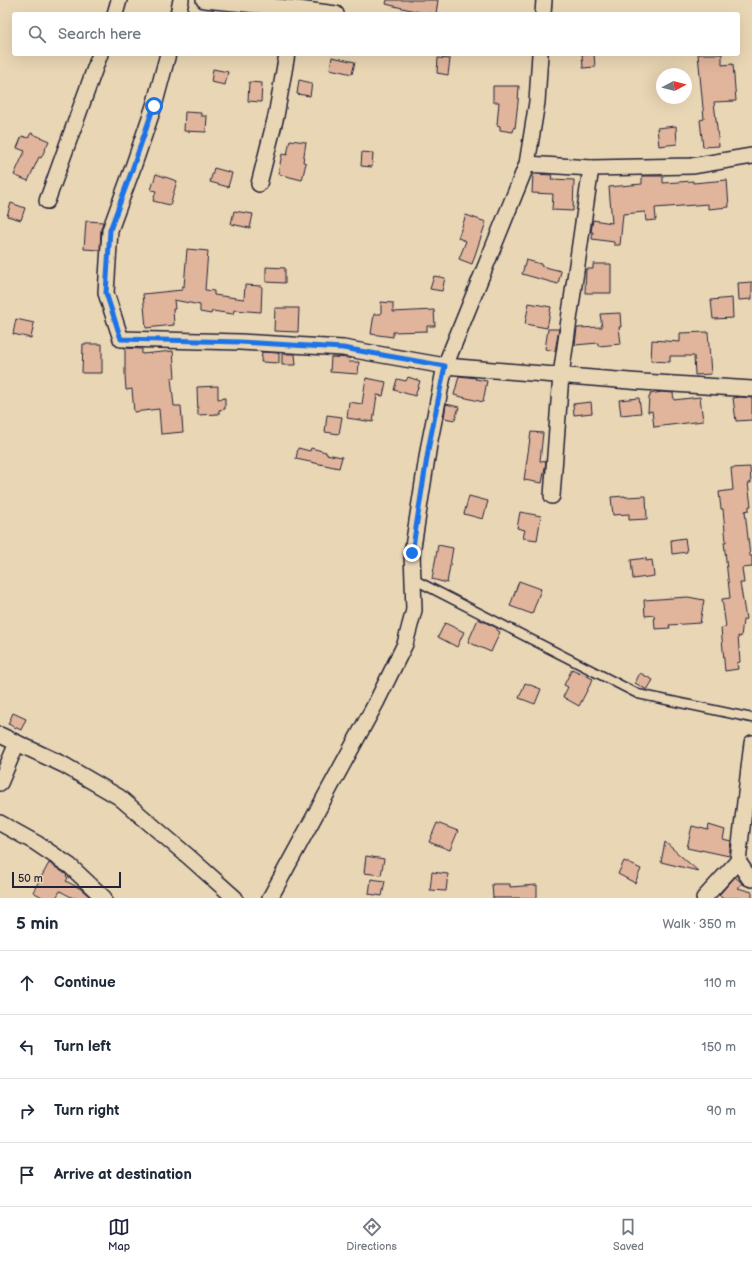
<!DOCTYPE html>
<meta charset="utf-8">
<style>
body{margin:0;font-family:"Balsamiq Sans",sans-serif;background:#f6f6f7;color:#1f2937}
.compass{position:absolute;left:656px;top:68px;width:36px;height:36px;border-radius:50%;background:#fff;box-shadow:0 4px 16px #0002;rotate:83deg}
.scale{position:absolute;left:12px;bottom:10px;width:109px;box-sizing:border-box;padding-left:4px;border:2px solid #22223b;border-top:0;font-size:11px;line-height:14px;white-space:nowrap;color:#22223b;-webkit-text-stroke:3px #e9d6b4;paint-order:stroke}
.stop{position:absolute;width:12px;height:12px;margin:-9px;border:3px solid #1a73e8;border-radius:50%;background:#fff}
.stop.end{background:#1a73e8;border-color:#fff;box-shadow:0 1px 4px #0008}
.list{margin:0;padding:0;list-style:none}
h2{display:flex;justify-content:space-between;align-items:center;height:52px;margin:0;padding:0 16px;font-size:17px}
h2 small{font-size:13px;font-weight:400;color:#747a83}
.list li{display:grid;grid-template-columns:26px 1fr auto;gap:12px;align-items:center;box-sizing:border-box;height:64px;padding:0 16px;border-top:1px solid #e0e1e3}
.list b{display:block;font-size:15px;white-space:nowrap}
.list em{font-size:13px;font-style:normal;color:#747a83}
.icon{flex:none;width:22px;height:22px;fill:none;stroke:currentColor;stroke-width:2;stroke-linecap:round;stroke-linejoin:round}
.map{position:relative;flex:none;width:752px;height:898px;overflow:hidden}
.search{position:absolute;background:#fff;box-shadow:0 4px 16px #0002;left:12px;right:12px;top:12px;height:44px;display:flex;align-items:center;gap:10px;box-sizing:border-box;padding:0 14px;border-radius:4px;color:#747a83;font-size:15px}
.sheet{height:308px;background:#fff}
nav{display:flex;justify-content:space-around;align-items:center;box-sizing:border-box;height:56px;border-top:1px solid #e0e1e3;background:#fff;font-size:11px;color:#747a83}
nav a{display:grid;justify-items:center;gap:2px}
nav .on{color:#22223b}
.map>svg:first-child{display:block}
.building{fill:#e1b59b;stroke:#22223b}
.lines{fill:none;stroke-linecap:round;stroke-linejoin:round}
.service-casing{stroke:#22223b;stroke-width:11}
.minor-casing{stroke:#22223b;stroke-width:18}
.service{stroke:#e9d6b4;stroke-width:8}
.minor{stroke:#e9d6b4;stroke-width:15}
.route{stroke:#1a73e8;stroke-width:5}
</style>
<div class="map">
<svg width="752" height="898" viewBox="0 0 752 898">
<rect width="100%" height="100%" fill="#e9d6b4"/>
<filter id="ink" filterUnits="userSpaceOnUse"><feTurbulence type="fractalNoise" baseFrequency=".025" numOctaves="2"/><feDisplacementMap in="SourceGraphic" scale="8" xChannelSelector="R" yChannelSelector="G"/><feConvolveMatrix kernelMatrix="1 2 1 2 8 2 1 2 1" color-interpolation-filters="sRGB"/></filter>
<g filter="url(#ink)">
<g class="building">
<polygon points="387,0 438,0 436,14 419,12 386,4"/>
<polygon points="582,54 594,54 595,67 583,68"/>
<polygon points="698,54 722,54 722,65 733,64 736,101 714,102 719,146 703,147 700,120 704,119"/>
<polygon points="332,57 355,62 352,74 330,69"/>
<polygon points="438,58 450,59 448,75 437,73"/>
<polygon points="213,69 228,72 225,85 211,82"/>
<polygon points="299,80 312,83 310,96 297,94"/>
<polygon points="249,82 262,83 261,102 248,101"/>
<polygon points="493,86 519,86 518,102 515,128 514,127 513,132 500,130 500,126 497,125 499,102 493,102"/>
<polygon points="185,112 201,113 201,116 207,116 206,132 184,131"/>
<polygon points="676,126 677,144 659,146 657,128"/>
<polygon points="31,133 49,141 41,158 39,157 28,181 14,175 25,151 17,148 22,136 28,138"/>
<polygon points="290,140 306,142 303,162 306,163 302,180 278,174 282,154 287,155"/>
<polygon points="362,152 373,153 372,167 361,166"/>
<polygon points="214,168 232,173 228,187 210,182"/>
<polygon points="156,174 177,181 170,205 153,201 156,191 151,190"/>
<polygon points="533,174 552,175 551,179 574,180 573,211 552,210 553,194 532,193"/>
<polygon points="642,176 663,176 663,183 693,181 693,183 727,180 729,207 708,209 708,204 655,208 656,220 646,221 645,212 623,214 620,245 614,245 614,242 592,239 593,232 591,232 593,220 612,223 609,187 642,184"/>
<polygon points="11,203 25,208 21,220 7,216"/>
<polygon points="234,211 253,214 250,228 231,224"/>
<polygon points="466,215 486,222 472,264 459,259 466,241 458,238"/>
<polygon points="86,221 103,222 101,229 100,250 84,249"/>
<polygon points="187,249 208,251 205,290 214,291 214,295 244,299 245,285 262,286 261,312 234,310 233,314 212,311 211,314 200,312 200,305 174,300 175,309 173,309 174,325 146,328 143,294 182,290 182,286 184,287"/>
<polygon points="526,260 541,264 541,266 561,271 558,284 522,274"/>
<polygon points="593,264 611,264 611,293 585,293 586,269 593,269"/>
<polygon points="266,267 285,268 285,283 266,282"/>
<polygon points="434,276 445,278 442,291 430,289"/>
<polygon points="752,282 752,299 739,300 738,283"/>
<polygon points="732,298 733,318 713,319 711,300"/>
<polygon points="381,302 393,303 393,312 434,310 435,326 427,326 427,331 393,332 393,337 371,334 374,314 381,314"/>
<polygon points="529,303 551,307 547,328 525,324"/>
<polygon points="275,308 299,308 298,332 274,331"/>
<polygon points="620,313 621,327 619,327 621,344 598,346 598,343 575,345 577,328 602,327 600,314"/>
<polygon points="16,319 34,323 31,338 13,334"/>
<polygon points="548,329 559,329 555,351 545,349"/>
<polygon points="708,332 711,374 695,375 694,356 670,356 670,362 651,361 652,340 680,342 680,333"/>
<polygon points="83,344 102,344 102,373 82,373"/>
<polygon points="125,348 142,349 142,354 173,351 175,378 171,378 174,406 181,406 183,432 161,434 159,409 134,412 132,389 126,390 125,375"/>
<polygon points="262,352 279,353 279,363 261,362"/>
<polygon points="282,354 295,354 296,365 282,365"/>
<polygon points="331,357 350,358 349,362 359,362 358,374 330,372"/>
<polygon points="459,376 476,378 475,379 487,381 483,402 454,395"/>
<polygon points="408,377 420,381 415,396 394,390 397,379 406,381"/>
<polygon points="366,378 386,382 383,396 377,395 373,422 347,418 349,402 362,404"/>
<polygon points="218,386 218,399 225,398 225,409 219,410 219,414 198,415 197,387"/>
<polygon points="662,392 673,393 674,400 700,397 703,421 654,427 652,411 648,412 649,397 650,397 650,394"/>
<polygon points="740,397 752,398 752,420 736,421 733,398"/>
<polygon points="639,398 641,413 621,415 619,400"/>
<polygon points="591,402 592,413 574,415 573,404"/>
<polygon points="446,404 459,407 455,420 444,418"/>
<polygon points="327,415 342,417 339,434 325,432"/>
<polygon points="531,432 543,433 540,461 546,462 542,483 524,480"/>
<polygon points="298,448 310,451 311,448 326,452 326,454 342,457 339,468 296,459"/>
<polygon points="750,467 751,483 748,483 751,506 749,506 749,510 745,511 750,556 752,556 752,567 742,568 744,583 740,583 746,619 743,620 741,637 738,636 740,662 737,663 738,669 725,671 721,628 726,627 722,599 730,598 724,542 726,542 723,509 721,509 719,492 733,490 731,468"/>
<polygon points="469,496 488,501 483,519 464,514"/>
<polygon points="625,496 625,497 646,496 647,519 629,520 629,514 613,515 611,497"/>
<polygon points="520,512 541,516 537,540 523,538 525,530 517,528"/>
<polygon points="685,538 687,552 672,554 671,540"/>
<polygon points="438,545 453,548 447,583 432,579"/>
<polygon points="646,558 646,561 652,560 654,576 633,579 631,560"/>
<polygon points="519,581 541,589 532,614 510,606"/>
<polygon points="688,597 704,600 700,623 669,625 670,628 655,629 654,615 645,616 644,600"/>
<polygon points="478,619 497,628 497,630 500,632 491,652 468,642"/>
<polygon points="445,623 464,632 457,647 438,637"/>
<polygon points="572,669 593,679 579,706 563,697 568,687 564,685"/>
<polygon points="640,673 653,680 647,690 635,683"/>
<polygon points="525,683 541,689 535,704 519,698"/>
<polygon points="13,713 26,719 21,730 8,724"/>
<polygon points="437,823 458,831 450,850 429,842"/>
<polygon points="709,825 725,830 723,839 731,841 729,856 701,850 701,851 687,848 692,826 708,830"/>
<polygon points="665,842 698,871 661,862"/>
<polygon points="366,856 384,859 381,875 364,873"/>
<polygon points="624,861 641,869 635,883 618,874"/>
<polygon points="49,863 67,875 66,876 68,878 66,881 81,889 91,898 73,898 60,891 56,898 44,898 33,892"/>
<polygon points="432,872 448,874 446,891 430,890"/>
<polygon points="735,877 742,883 738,888 752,892 752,898 722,898 719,895"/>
<polygon points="371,879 385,881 382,896 369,894"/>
<polygon points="492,884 510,884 510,887 537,885 537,898 493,898"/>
</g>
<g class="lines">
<g class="service-casing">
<polyline id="service" points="413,579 638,694 752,718"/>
</g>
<g class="minor-casing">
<g id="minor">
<polyline points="204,0 298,9 336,14"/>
<polyline points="115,14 119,0"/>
<polyline points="178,14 181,0"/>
<polyline points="543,14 544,0"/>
<polyline points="168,54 154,106 132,170 110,230 106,293 121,339 240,342 343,348 445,366 642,382 752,389"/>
<polyline points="527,164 591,168 692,166 752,156"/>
<polyline points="259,184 276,116 287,54"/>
<polyline points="47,201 100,54"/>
<polyline points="552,496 561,375 591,168"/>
<polyline points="0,735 64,765 119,797 189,857 235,898"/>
<polyline points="752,743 738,861 749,878 752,879"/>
<polyline points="0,783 17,743"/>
<polyline points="0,823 36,843 70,866 104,898"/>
<polyline points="270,898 376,703 405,644 414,610 412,553 429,445 445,366 527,164 537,102 540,54"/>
<polyline points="704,898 738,861"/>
</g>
</g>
<use href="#service" class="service"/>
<use href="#minor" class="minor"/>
</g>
</g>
<g class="lines" filter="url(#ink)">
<polyline class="route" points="154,106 132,170 110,230 106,293 121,339 240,342 343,348 445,366 429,445 412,553"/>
</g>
</svg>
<svg class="compass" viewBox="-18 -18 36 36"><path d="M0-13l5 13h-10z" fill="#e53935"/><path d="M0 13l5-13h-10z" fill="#747a83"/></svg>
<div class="scale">50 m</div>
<div class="stop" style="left:154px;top:106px"></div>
<div class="stop end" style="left:412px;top:553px"></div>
<div class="search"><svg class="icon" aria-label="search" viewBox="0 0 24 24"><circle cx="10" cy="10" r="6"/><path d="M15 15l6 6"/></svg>Search here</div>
</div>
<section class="sheet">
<h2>5 min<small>Walk · 350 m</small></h2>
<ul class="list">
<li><svg class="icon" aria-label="ahead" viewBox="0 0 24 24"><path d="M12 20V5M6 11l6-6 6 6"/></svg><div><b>Continue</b></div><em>110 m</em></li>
<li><svg class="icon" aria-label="left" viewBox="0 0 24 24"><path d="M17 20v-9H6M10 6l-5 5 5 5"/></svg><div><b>Turn left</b></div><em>150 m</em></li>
<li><svg class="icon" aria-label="right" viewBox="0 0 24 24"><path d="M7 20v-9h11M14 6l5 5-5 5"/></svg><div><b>Turn right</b></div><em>90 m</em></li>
<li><svg class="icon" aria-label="arrive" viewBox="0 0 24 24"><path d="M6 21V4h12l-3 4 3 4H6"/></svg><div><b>Arrive at destination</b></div></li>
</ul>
</section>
<nav>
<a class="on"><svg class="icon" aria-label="map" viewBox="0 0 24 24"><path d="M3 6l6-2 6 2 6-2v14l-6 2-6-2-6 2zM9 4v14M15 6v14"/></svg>Map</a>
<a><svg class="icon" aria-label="directions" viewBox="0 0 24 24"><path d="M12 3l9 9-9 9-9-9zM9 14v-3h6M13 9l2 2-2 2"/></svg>Directions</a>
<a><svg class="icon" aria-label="saved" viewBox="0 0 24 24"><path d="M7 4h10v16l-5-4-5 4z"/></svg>Saved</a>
</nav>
